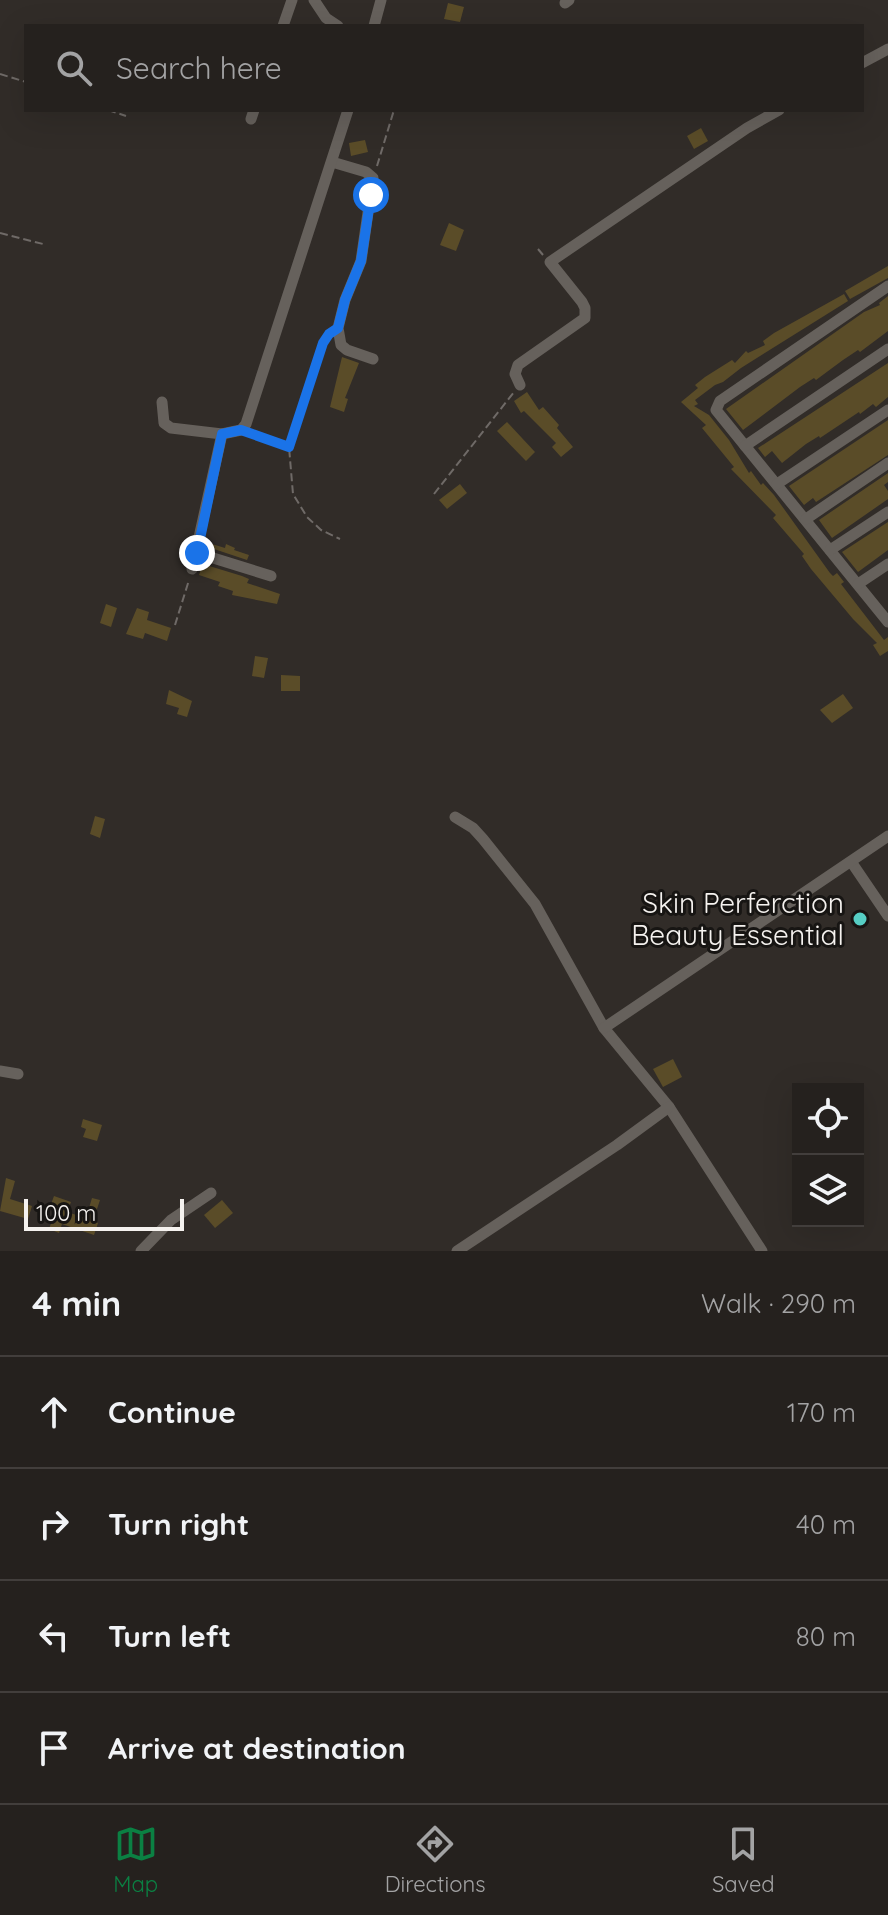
<!DOCTYPE html>
<meta charset="utf-8">
<style>
body{margin:0;font-family:Quicksand,sans-serif;background:#2d2927;color:#f1f3f6}
.controls{position:absolute;right:24px;bottom:24px;display:grid;overflow:hidden;border-radius:0px;box-shadow:0 8px 32px #0002}
.controls button{width:72px;height:72px;display:grid;place-items:center;padding:0;border:0;border-bottom:2px solid #423e3c;background:#25211e;color:#f1f3f6;font:40px sans-serif}
.scale{position:absolute;left:24px;bottom:20px;width:160px;box-sizing:border-box;padding-left:8px;border:4px solid #f5f2ef;border-top:0;font-size:22px;line-height:28px;white-space:nowrap;color:#f5f2ef;-webkit-text-stroke:6px #171513;paint-order:stroke}
.stop{position:absolute;width:24px;height:24px;margin:-18px;border:6px solid #1a73e8;border-radius:50%;background:#fff}
.stop.end{background:#1a73e8;border-color:#fff;box-shadow:0 2px 8px #0008}
.list{margin:0;padding:0;list-style:none}
h2{display:flex;justify-content:space-between;align-items:center;height:104px;margin:0;padding:0 32px;font-size:34px}
h2 small{font-size:26px;font-weight:400;color:#a3a3a4}
.list li{display:grid;grid-template-columns:52px 1fr auto;gap:24px;align-items:center;box-sizing:border-box;height:112px;padding:0 32px;border-top:2px solid #423e3c}
.list b{display:block;font-size:30px;white-space:nowrap}
.list em{font-size:26px;font-style:normal;color:#a3a3a4}
.icon{flex:none;width:44px;height:44px;fill:none;stroke:currentColor;stroke-width:2;stroke-linecap:round;stroke-linejoin:round}
.map{position:relative;flex:none;width:888px;height:1251px;overflow:hidden}
.search{position:absolute;background:#25211e;box-shadow:0 8px 32px #0002;left:24px;right:24px;top:24px;height:88px;display:flex;align-items:center;gap:20px;box-sizing:border-box;padding:0 28px;border-radius:0px;color:#a3a3a4;font-size:30px}
.sheet{height:552px;background:#25211e}
nav{display:flex;justify-content:space-around;align-items:center;box-sizing:border-box;height:112px;border-top:2px solid #423e3c;background:#25211e;font-size:22px;color:#a3a3a4}
nav a{display:grid;justify-items:center;gap:4px}
nav .on{color:#0b8043}
.map>svg:first-child{display:block}
.building{fill:#5a4c28}
.lines{fill:none;stroke-linecap:round;stroke-linejoin:round}
.path{stroke:#6f6a67;stroke-width:2;stroke-dasharray:8 4;stroke-linecap:butt}
.minor{stroke:#66615c;stroke-width:11}
.route{stroke:#1a73e8;stroke-width:10}
.poi-dot{fill:#56cec4;stroke:#171513;stroke-width:3}
.labels{text-anchor:middle;stroke-width:6;stroke-linejoin:round;paint-order:stroke}
.poi-label{font-size:28px;fill:#f5f2ef;stroke:#171513;text-anchor:end}
</style>
<div class="map">
<svg width="888" height="1251" viewBox="0 0 888 1251">
<rect width="100%" height="100%" fill="#312c28"/>
<g class="building">
<polygon points="448,3 464,7 460,22 444,19"/>
<polygon points="701,128 708,141 694,149 687,136"/>
<polygon points="365,140 368,152 351,156 349,143"/>
<polygon points="449,223 464,230 456,251 440,245"/>
<polygon points="888,266 888,278 850,299 845,291"/>
<polygon points="844,294 848,301 741,368 723,382 715,385 695,400 698,404 694,406 709,415 729,440 749,473 751,471 761,485 763,483 774,495 830,573 833,576 837,573 844,582 841,584 884,640 888,637 888,651 880,656 873,645 877,643 853,619 811,569 802,556 804,554 773,518 776,515 731,469 734,467 702,428 706,425 681,402 698,388 695,385 705,377 732,360 735,363 746,351 748,353 765,345 763,341 774,333"/>
<polygon points="888,296 888,331 860,352 858,350 843,360 816,380 814,378 800,387 743,430 726,409 864,312 880,305 879,303"/>
<polygon points="342,357 359,363 345,398 348,399 344,412 330,407"/>
<polygon points="888,363 888,397 876,407 873,404 860,414 859,412 820,438 819,436 806,444 782,463 772,451 765,457 758,448"/>
<polygon points="527,392 539,410 543,407 559,425 557,428 573,447 561,457 552,447 556,443 524,411 521,413 514,401"/>
<polygon points="888,420 888,455 816,502 813,498 804,505 789,486"/>
<polygon points="507,422 535,452 526,461 497,431"/>
<polygon points="888,473 888,482 884,485 888,491 888,499 832,538 819,520"/>
<polygon points="460,484 467,493 447,509 439,500"/>
<polygon points="888,522 888,550 858,572 842,552"/>
<polygon points="212,544 225,548 226,544 235,548 234,550 249,555 247,560 211,548"/>
<polygon points="206,565 242,576 249,579 247,583 280,594 277,604 232,595 233,591 218,586 220,582 199,575 202,566 205,567"/>
<polygon points="106,604 117,608 111,627 100,623"/>
<polygon points="137,608 149,612 147,620 171,628 167,641 145,633 143,639 126,634"/>
<polygon points="255,656 268,658 264,678 252,676"/>
<polygon points="281,675 300,676 300,691 281,691"/>
<polygon points="169,690 192,701 187,717 177,714 179,708 166,704"/>
<polygon points="843,694 853,708 832,723 820,710"/>
<polygon points="95,816 105,819 100,838 90,834"/>
<polygon points="673,1059 682,1077 663,1087 653,1069"/>
<polygon points="83,1119 102,1125 97,1141 83,1137 86,1129 81,1127"/>
<polygon points="6,1178 15,1181 10,1199 32,1206 28,1219 0,1211"/>
<polygon points="54,1196 71,1202 67,1212 86,1218 92,1198 100,1200 93,1221 98,1223 94,1235 62,1224 59,1233 49,1229 56,1209 50,1207"/>
<polygon points="222,1200 233,1213 215,1228 204,1215"/>
</g>
<g class="lines">
<g class="path">
<polyline points="0,74 26,82"/>
<polyline points="108,110 126,116"/>
<polyline points="377,166 394,110"/>
<polyline points="0,233 43,244"/>
<polyline points="538,249 543,255"/>
<polyline points="328,336 289,447 293,494 307,517 321,530 340,539"/>
<polyline points="252,434 287,447"/>
<polyline points="434,494 514,392"/>
<polyline points="175,625 189,580"/>
</g>
<g class="minor">
<polyline points="314,0 326,18 338,26"/>
<polyline points="565,3 569,0"/>
<polyline points="283,26 292,0"/>
<polyline points="374,26 381,0"/>
<polyline points="862,63 888,49"/>
<polyline points="251,119 254,110"/>
<polyline points="332,162 366,172 373,178 361,261 345,300 338,328 341,345 347,350 373,359"/>
<polyline points="888,286 720,401 716,410 888,622"/>
<polyline points="520,385 515,374 518,365 585,318 585,308 582,302 550,262 747,128 779,110"/>
<polyline points="162,402 164,423 171,428 222,434 241,430 246,424 348,110"/>
<polyline points="745,446 888,349"/>
<polyline points="777,484 888,410"/>
<polyline points="806,519 888,463"/>
<polyline points="830,550 888,512"/>
<polyline points="197,553 271,576"/>
<polyline points="192,569 222,434"/>
<polyline points="858,584 888,564"/>
<polyline points="455,817 473,828 483,839 535,904 604,1028 669,1107 762,1251"/>
<polyline points="852,863 888,916"/>
<polyline points="604,1028 888,836"/>
<polyline points="0,1071 18,1074"/>
<polyline points="141,1251 171,1220 211,1193"/>
<polyline points="457,1251 617,1145 669,1107"/>
</g>
</g>
<g class="lines">
<polyline class="route" points="197,553 222,434 241,430 289,447 323,343 329,334 338,328 345,300 361,261 371,195"/>
</g>
<circle class="poi-dot" cx="860" cy="919" r="8"/>
<g class="labels">
<g class="poi-label">
<text x="844" y="913">Skin Perferction<tspan x="844" dy="32">Beauty Essential</tspan></text>
</g>
</g>
</svg>
<div class="controls">
<button><svg class="icon" aria-label="locate" viewBox="0 0 24 24"><circle cx="12" cy="12" r="6"/><path d="M12 2v4M12 18v4M2 12h4M18 12h4"/></svg></button>
<button><svg class="icon" aria-label="layers" viewBox="0 0 24 24"><path d="M12 4l9 5-9 5-9-5zM3 14l9 5 9-5"/></svg></button>
</div>
<div class="scale">100 m</div>
<div class="stop" style="left:371px;top:195px"></div>
<div class="stop end" style="left:197px;top:553px"></div>
<div class="search"><svg class="icon" aria-label="search" viewBox="0 0 24 24"><circle cx="10" cy="10" r="6"/><path d="M15 15l6 6"/></svg>Search here</div>
</div>
<section class="sheet">
<h2>4 min<small>Walk · 290 m</small></h2>
<ul class="list">
<li><svg class="icon" aria-label="ahead" viewBox="0 0 24 24"><path d="M12 20V5M6 11l6-6 6 6"/></svg><div><b>Continue</b></div><em>170 m</em></li>
<li><svg class="icon" aria-label="right" viewBox="0 0 24 24"><path d="M7 20v-9h11M14 6l5 5-5 5"/></svg><div><b>Turn right</b></div><em>40 m</em></li>
<li><svg class="icon" aria-label="left" viewBox="0 0 24 24"><path d="M17 20v-9H6M10 6l-5 5 5 5"/></svg><div><b>Turn left</b></div><em>80 m</em></li>
<li><svg class="icon" aria-label="arrive" viewBox="0 0 24 24"><path d="M6 21V4h12l-3 4 3 4H6"/></svg><div><b>Arrive at destination</b></div></li>
</ul>
</section>
<nav>
<a class="on"><svg class="icon" aria-label="map" viewBox="0 0 24 24"><path d="M3 6l6-2 6 2 6-2v14l-6 2-6-2-6 2zM9 4v14M15 6v14"/></svg>Map</a>
<a><svg class="icon" aria-label="directions" viewBox="0 0 24 24"><path d="M12 3l9 9-9 9-9-9zM9 14v-3h6M13 9l2 2-2 2"/></svg>Directions</a>
<a><svg class="icon" aria-label="saved" viewBox="0 0 24 24"><path d="M7 4h10v16l-5-4-5 4z"/></svg>Saved</a>
</nav>
